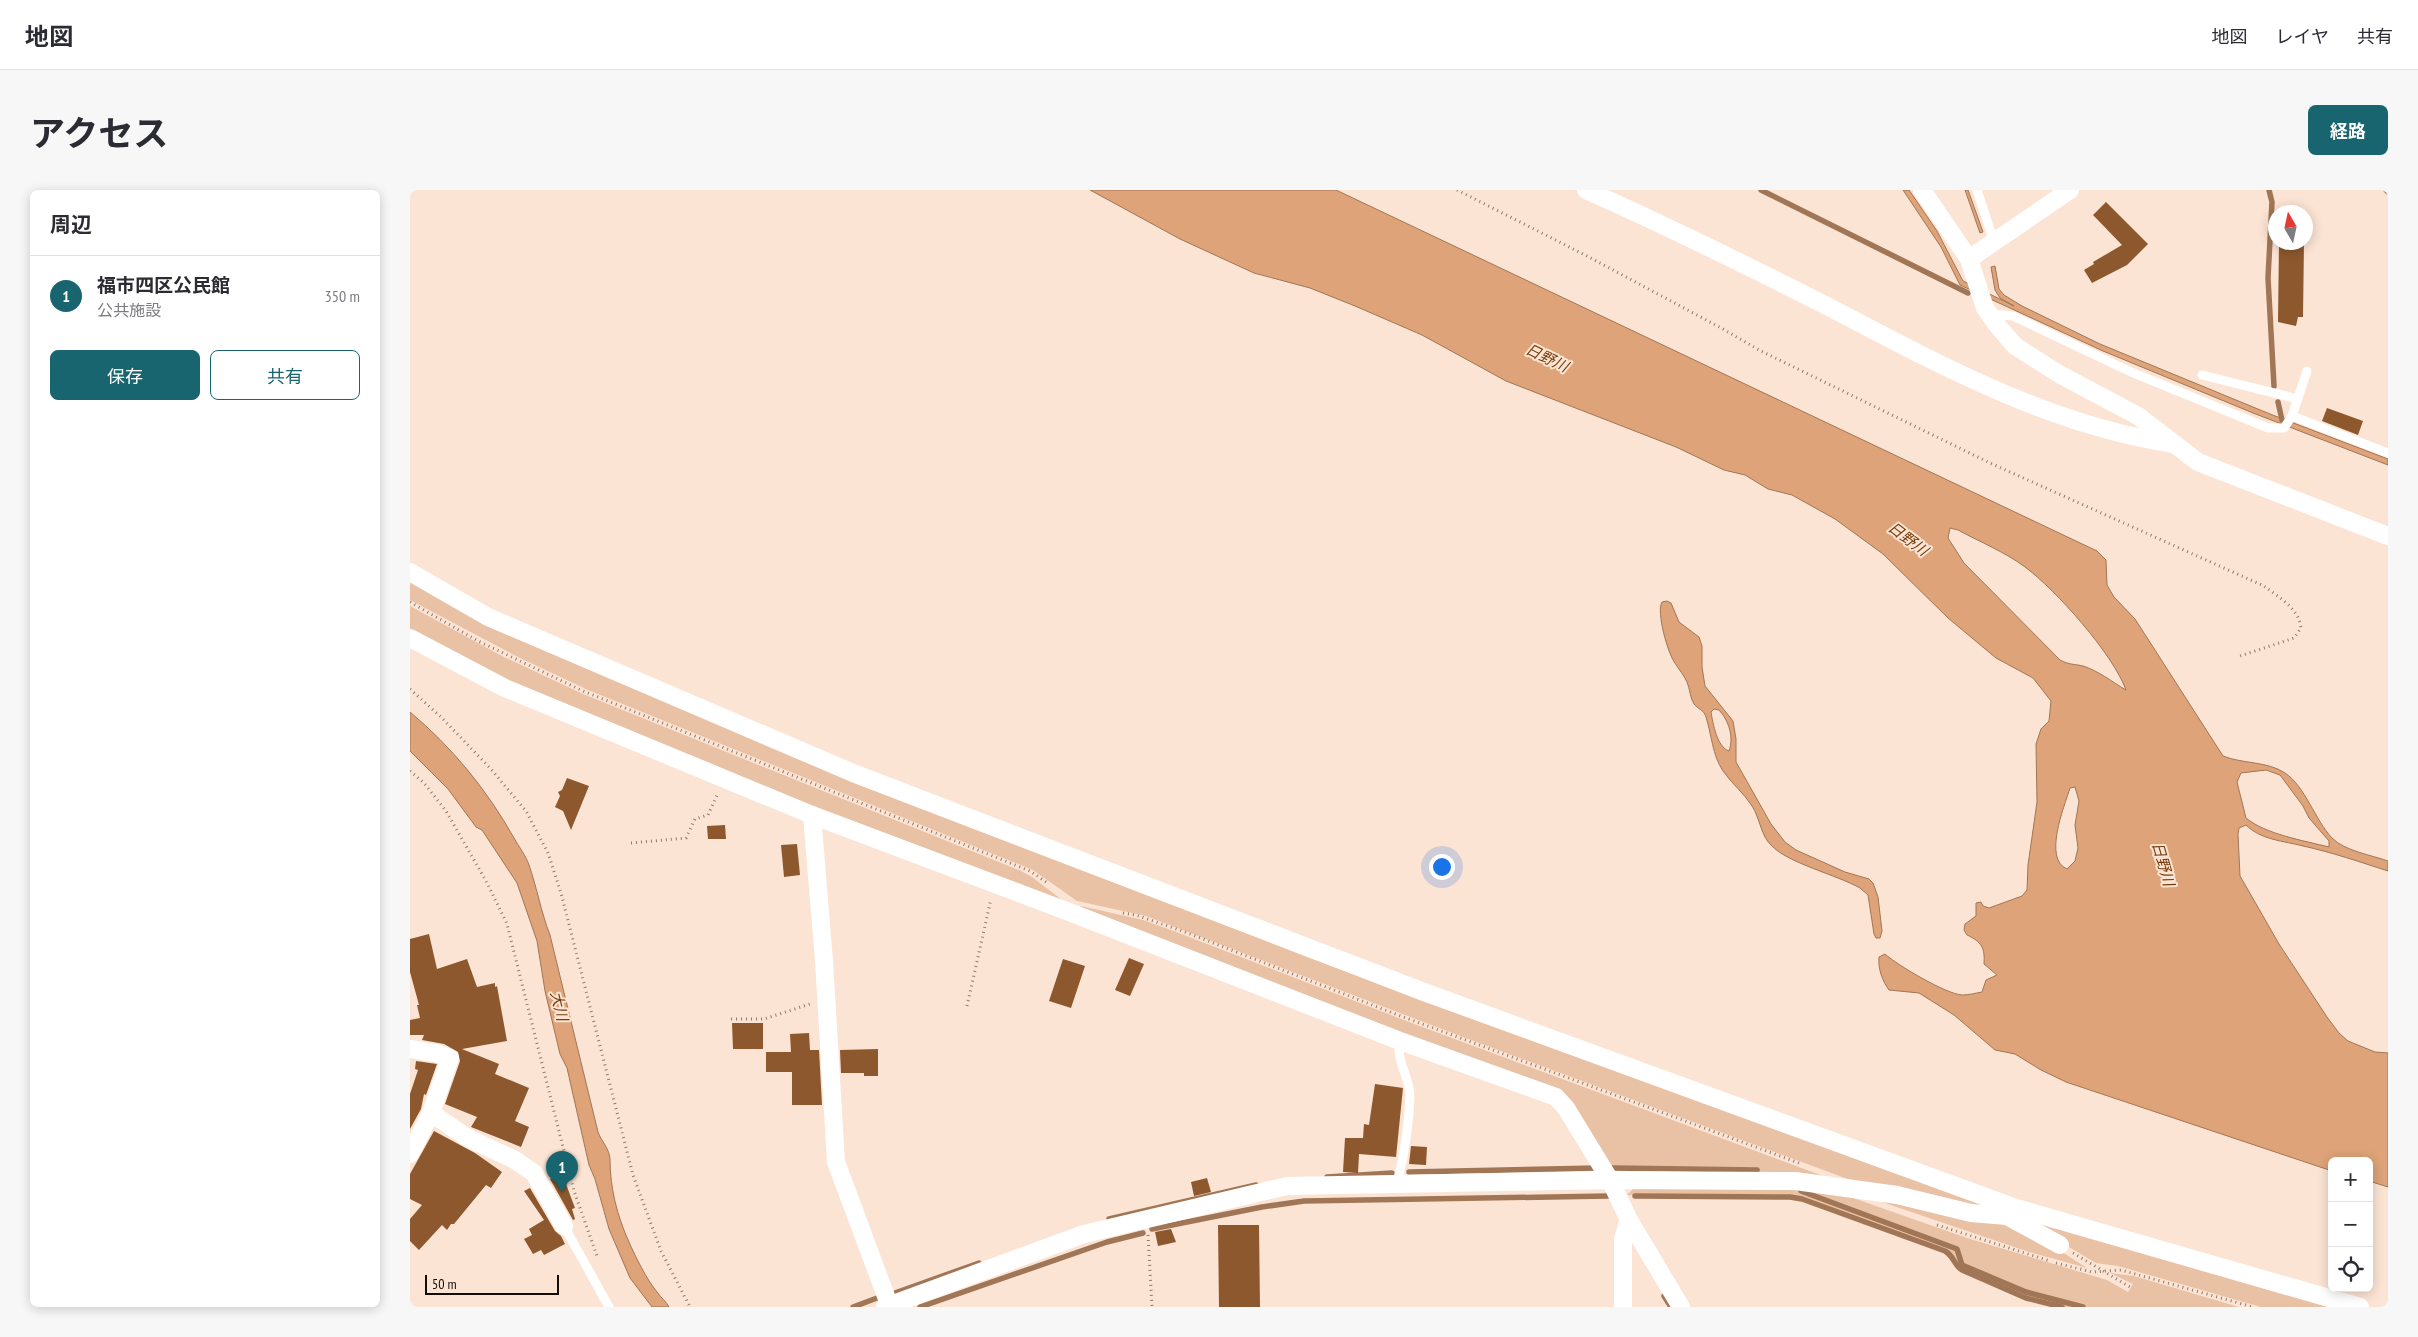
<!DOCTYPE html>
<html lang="ja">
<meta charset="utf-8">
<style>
body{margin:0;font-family:"PT Sans Narrow","Noto Sans JP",sans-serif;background:#f7f7f7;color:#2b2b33}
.controls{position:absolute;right:15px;bottom:15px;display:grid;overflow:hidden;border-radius:8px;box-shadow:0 2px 12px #0003}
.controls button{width:45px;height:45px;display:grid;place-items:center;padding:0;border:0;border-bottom:1px solid #e1e1e2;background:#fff;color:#2b2b33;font:25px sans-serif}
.compass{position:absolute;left:1858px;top:15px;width:45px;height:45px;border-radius:50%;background:#fff;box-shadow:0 2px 12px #0003;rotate:351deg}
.scale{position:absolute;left:15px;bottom:12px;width:134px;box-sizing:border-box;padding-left:5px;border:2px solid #140d07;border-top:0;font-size:14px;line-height:18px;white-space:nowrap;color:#140d07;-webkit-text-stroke:4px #fce4d4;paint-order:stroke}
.you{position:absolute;left:1031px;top:676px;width:18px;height:18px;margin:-12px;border:4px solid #fff;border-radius:50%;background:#1a73e8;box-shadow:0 0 0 8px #1a73e833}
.badge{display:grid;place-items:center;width:32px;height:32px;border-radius:50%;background:#19656f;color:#fff;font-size:16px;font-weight:700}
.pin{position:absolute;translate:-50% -41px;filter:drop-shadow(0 1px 2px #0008)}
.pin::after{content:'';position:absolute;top:26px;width:18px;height:15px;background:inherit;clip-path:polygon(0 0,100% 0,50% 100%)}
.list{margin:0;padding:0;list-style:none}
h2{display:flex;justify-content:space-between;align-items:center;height:65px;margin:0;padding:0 20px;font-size:21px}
h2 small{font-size:16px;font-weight:400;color:#7c7c81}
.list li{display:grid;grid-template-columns:32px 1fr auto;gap:15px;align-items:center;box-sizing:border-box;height:80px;padding:0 20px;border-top:1px solid #e1e1e2}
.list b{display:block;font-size:19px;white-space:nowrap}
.list p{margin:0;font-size:16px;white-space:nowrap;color:#7c7c81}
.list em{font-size:16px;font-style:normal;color:#7c7c81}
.actions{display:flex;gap:10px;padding:15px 20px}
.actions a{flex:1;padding:11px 0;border:1px solid #19656f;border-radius:8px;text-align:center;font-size:18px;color:#19656f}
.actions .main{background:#19656f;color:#fff}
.icon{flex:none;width:28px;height:28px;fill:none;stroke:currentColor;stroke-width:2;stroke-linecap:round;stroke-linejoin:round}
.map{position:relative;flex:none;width:1978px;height:1117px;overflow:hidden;border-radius:8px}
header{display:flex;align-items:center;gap:30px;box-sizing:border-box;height:70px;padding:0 25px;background:#fff;border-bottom:1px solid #e1e1e2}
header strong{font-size:24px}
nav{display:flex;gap:28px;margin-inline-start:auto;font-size:18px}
.intro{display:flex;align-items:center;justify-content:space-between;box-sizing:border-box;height:120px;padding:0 30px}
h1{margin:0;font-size:35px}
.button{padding:12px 22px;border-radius:8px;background:#19656f;color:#fff;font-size:18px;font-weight:700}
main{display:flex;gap:30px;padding:0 30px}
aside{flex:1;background:#fff;border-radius:8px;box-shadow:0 2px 12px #0003}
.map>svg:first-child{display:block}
.green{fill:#e9c1a5}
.water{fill:#dea378;stroke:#a17656;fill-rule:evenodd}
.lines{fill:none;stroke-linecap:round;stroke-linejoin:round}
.stream{stroke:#a17656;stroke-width:5.5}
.building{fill:#8d582e}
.path{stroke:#8b7b70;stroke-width:3;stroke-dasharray:1 4;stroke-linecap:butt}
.lane{stroke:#fff;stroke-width:9}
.street{stroke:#fff;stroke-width:18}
.labels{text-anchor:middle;stroke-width:4;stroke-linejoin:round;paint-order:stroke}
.water-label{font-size:15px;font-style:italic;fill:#743d09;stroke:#fce4d4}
</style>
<header>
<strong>地図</strong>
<nav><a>地図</a><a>レイヤ</a><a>共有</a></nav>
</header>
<div class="intro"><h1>アクセス</h1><a class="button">経路</a></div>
<main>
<aside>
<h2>周辺<small></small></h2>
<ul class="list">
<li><span class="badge">1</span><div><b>福市四区公民館</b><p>公共施設</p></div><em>350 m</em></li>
</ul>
<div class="actions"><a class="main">保存</a><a>共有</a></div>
</aside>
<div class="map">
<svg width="1978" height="1117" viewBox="0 0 1978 1117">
<rect width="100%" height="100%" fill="#fce4d4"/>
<g class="green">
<polygon points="0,387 716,695 889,764 1090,838 1579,1014 1578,1019 1446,992 1045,844 736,726 667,711 623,680 178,500 108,467 0,410"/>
<polygon points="0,416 90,465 173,504 611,681 622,687 656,713 195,537 0,444"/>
<polygon points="671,716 733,730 761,740 999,832 1432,993 1202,984 1156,912 670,719"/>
<polygon points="1225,997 1377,997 1429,1003 1557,1048 1697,1090 1718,1102 1723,1094 1700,1083 1724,1086 1829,1117 1656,1117 1617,1107 1552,1078 1542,1063 1534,1059 1392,1008 1217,1005"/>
<polygon points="1463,1009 1591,1032 1652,1062 1677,1078 1619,1062"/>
<polygon points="1615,1031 1625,1031 1925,1117 1851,1117 1708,1076 1686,1073"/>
</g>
<g class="water">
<path d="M680,0h246l761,361 9,9 1,25 7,12 21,22 88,137c20,8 44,5 62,17 20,13 30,47 47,65 13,13 39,17 56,23v10c-28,-9 -57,-19 -85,-25 -19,-5 -42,-6 -57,-21l-7,3 -1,6 2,42 39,68 48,73 12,16 9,8 27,11 13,1v134l-19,-6v-20h-37v10l-266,-89 -25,-12 -26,-16 -20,-4 -41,-35 -35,-22 -30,-3c-7,-10 -11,-21 -10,-33l6,-3c12,11 61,40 77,41 7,0 14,-2 20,-3l4,-12 11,-5 -13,-11c1,-16 -2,-22 -17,-29l-3,-5 1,-6 11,-8v-13l5,-1 2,4 6,2 33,-12 5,-6 1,-25 9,-63 -1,-58 5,-15 8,-8 2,-20 -18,-23 -37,-20 -48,-40 -65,-64 -48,-35 -43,-24 -24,-6 -23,-14 -21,-5 -48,-23 -170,-66 -84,-46 -67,-29 -45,-18 -56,-15 -74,-34zM1540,338l8,2c22,12 47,22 67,37 31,23 88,87 101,123 -14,-8 -27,-19 -43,-24 -8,-2 -14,-1 -23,-6l-96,-97 -16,-25zM1856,580l14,5 23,31 6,12 20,23v6c-24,-6 -64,-13 -83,-29l-9,-36 4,-9zM1665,597l4,14 -4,24 3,23 -3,13 -8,8c-24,-10 -3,-62 3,-81z"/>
<polygon points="1493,0 1499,0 1527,41 1553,91 1604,116 1590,108 1585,100 1581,77 1585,76 1589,99 1594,105 1612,116 1690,154 1860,224 1978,269 1978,275 1843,223 1693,161 1550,95 1531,57"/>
<polygon points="1555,0 1558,0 1573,42 1570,43"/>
<path d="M1257,411l4,2 8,19 20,15 3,9v21l3,19 28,35 3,18v23l35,62 14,18 11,8 49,22 24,7 4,4 5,14 4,34 -2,7h-4l-2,-4 -6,-39 -8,-7c-23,-13 -72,-25 -88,-42 -11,-9 -12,-28 -20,-40 -8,-13 -20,-22 -29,-35 -11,-17 -11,-35 -17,-54 -2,-7 -8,-8 -12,-13 -4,-6 -4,-15 -7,-22 -3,-7 -8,-12 -12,-19 -7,-9 -19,-51 -13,-61zM1304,519l5,1c10,11 15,27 10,41 -12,-4 -16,-27 -18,-39z"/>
<path d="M0,522c42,35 77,78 104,126 5,9 12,18 15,27 8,23 12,47 21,70l48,197c3,9 12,17 12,28 0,27 7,56 19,82 6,14 18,38 28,50 4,6 9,9 12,15h-17l-22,-29 -21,-49 -14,-50 -6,-14 -22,-97 -7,-14 -15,-63 -8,-50 -20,-58 -35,-53 -6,-3 -28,-38 -38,-38z"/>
</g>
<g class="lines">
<g class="stream">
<polyline points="1351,0 1558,103"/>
<polyline points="1859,0 1862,12 1858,88 1864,196"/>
<polyline points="1976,0 1978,2"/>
<polyline points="1868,212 1872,230"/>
<polyline points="1203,978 1347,980"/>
<polyline points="999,982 1187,978"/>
<polyline points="917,987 982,983"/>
<polyline points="1391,1001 1547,1059 1552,1075 1616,1102 1673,1117"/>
<path d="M1225,1006l155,1 12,2 143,52c9,5 9,14 17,19l64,28 36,9"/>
<polyline points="699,1029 846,995"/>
<polyline points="742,1039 852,1017 894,1011 1198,1006"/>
<polyline points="482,1104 569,1073"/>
<polyline points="1254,1106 1261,1117"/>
<polyline points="443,1117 467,1108"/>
<polyline points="510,1117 697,1052 733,1043"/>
</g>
</g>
<g class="building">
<polygon points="1696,12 1738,54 1717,75 1682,93 1674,80 1684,74 1683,72 1712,55 1683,25"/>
<polygon points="1869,52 1894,52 1893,127 1888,127 1886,136 1868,132"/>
<polygon points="1917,218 1953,231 1948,245 1912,231"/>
<polygon points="157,588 179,596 161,640 153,621 145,617 150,606 148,602 152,600"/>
<polygon points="315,635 316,649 298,649 297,636"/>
<polygon points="387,654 390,685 374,687 371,655"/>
<polygon points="19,744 27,779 57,769 67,797 85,793 85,797 87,796 97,851 52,859 89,874 85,884 119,898 105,931 119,937 111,957 61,937 67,927 35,914 50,871 48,862 34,854 12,850 14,845 0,845 0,830 10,828 7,815 9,815 0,782 0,749"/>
<polygon points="719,768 734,774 720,806 705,800"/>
<polygon points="653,769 675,776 661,818 639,811"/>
<polygon points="322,833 353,833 353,859 323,859"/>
<polygon points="399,843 400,860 409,860 412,915 382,915 382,882 356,882 356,862 381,862 380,844"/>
<polygon points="468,859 468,886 454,886 454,883 431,883 430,860"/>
<polygon points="6,871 27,874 16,905 14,904 11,919 0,939 0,904 8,880 5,879"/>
<polygon points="965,894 993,898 986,967 949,964 948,983 933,982 935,948 953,948 954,934 959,935"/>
<polygon points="24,941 65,963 92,982 81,998 76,995 44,1034 41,1034 37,1040 32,1035 9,1060 0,1051 0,1029 12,1015 0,1009 0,984"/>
<polygon points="1001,956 1017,957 1016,975 999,974"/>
<polygon points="150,984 153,986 165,1018 162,1019 165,1029 163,1030 140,989"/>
<polygon points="797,988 801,1002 784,1006 781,992"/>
<polygon points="120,998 145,1041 151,1046 155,1054 134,1065 131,1060 123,1064 114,1049 122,1045 119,1039 134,1030 114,1001"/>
<polygon points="808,1035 849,1035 850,1117 809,1117"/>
<polygon points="761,1039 766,1052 748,1056 745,1042"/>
</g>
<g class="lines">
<g class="path">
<path d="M1047,0l130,66 136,73 36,21 231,113 274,123c14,11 35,22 37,42l-7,10 -54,18"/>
<polyline points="0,412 68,451 173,501 620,681 639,694"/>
<polyline points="0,499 31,527 80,578 116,621 138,663 151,703 223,985 251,1061 280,1117"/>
<polyline points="0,581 14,593 36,621 76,691 97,734 164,1001 187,1066"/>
<polyline points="221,653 276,648 285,629 298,625 308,603"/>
<polyline points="713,723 726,725 775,742 988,825 1389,973"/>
<polyline points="557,816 581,709"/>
<polyline points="321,829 354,829 400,814"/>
<polyline points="1527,1035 1640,1071"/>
<polyline points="738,1045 742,1117"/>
<polyline points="1663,1063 1720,1097"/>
<polyline points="1646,1073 1682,1082 1711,1080 1843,1117"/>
</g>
<g class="lane">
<polyline points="1567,0 1584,52"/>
<polyline points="1580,124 1603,126 1721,182 1858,238 1874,238 1882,226 1897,181"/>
<polyline points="1792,185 1888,209"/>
<polyline points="1882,226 1978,263"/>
<path d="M987,994c7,-28 12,-58 13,-88 0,-19 -15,-36 -10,-55"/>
<polyline points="154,1036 199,1117"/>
</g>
<g class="street">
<path d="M1176,0c81,36 160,75 239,115 111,58 225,121 350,139"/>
<polyline points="1512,0 1559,69 1575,118 1587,135 1605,156 1649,184 1728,226 1788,272 1978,346"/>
<polyline points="1559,69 1660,0"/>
<polyline points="0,382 78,427 443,583 1014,802 1606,1018 1950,1117"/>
<polyline points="0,448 95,498 402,625 667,725 990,851 1146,907 1156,918 1200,990 1219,1030 1271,1117"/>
<polyline points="402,625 414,771 426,972 480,1117"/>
<polyline points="0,859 30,864 40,868 21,923 0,964"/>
<polyline points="21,923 58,948 105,970 124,983 154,1036"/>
<polyline points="1597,1026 1650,1055"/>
<polyline points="475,1117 674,1044 877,996 1202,990 1385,991 1487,1005 1561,1023 1597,1026 1606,1018"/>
<polyline points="1213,1117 1213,1049 1219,1030"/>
</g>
</g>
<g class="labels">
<g class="water-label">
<text transform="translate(1137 168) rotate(26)" y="5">日野川</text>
<text transform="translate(1498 349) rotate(37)" y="5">日野川</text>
<text transform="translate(1753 674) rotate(74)" y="5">日野川</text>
<text transform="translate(149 816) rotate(76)" y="5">大川</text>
</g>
</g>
</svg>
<div class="controls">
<button>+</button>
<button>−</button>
<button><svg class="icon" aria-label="locate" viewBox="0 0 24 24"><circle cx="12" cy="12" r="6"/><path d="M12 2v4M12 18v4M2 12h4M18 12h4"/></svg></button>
</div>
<svg class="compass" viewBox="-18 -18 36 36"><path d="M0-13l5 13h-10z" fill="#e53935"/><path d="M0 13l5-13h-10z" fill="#7c7c81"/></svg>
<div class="scale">50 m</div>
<div class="you"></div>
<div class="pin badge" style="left:152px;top:1002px">1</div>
</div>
</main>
